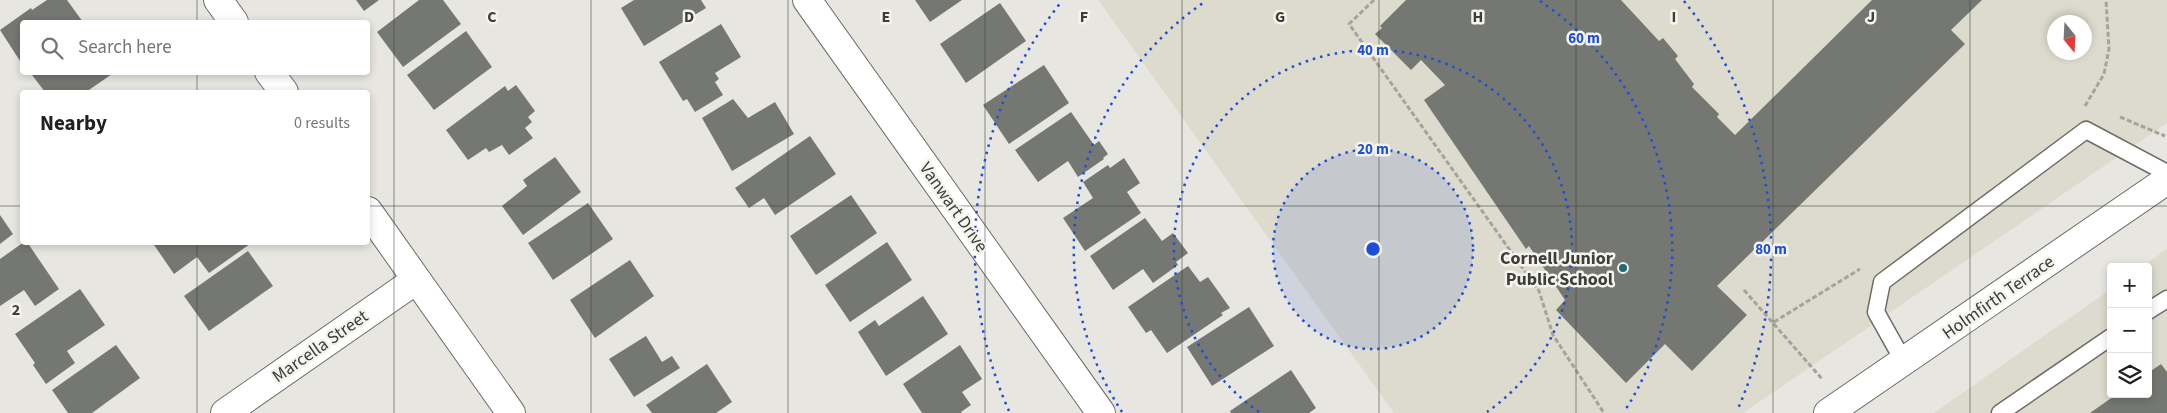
<!DOCTYPE html>
<meta charset="utf-8">
<style>
body{margin:0;font-family:"Source Sans 3",sans-serif;background:#f6f6f6;color:#202124}
.controls{position:absolute;right:15px;bottom:15px;display:grid;overflow:hidden;border-radius:5px;box-shadow:0 2px 8px #0003}
.controls button{width:45px;height:45px;display:grid;place-items:center;padding:0;border:0;border-bottom:1px solid #e0e0e0;background:#fff;color:#202124;font:25px sans-serif}
.compass{position:absolute;left:2047px;top:15px;width:45px;height:45px;border-radius:50%;background:#fff;box-shadow:0 2px 8px #0003;rotate:162deg}
.list{margin:0;padding:0;list-style:none}
h2{display:flex;justify-content:space-between;align-items:center;height:65px;margin:0;padding:0 20px;font-size:21px}
h2 small{font-size:16px;font-weight:400;color:#757577}
.icon{flex:none;width:28px;height:28px;fill:none;stroke:currentColor;stroke-width:2;stroke-linecap:round;stroke-linejoin:round}
.map{position:relative;flex:none;width:2167px;height:413px;overflow:hidden}
.search{position:absolute;background:#fff;box-shadow:0 2px 8px #0003;left:20px;top:20px;width:350px;height:55px;display:flex;align-items:center;gap:12px;box-sizing:border-box;padding:0 18px;border-radius:5px;color:#757577;font-size:19px}
.panel{position:absolute;background:#fff;box-shadow:0 2px 8px #0003;left:20px;top:90px;width:350px;height:155px;border-radius:5px}
.map>svg:first-child{display:block}
.built{fill:#dcdbcd;fill-rule:evenodd}
.building{fill:#757872}
.lines{fill:none;stroke-linecap:round;stroke-linejoin:round}
.lane-casing{stroke:#6d6d67;stroke-width:19}
.street-casing{stroke:#6d6d67;stroke-width:30}
.secondary-casing{stroke:#6d6d67;stroke-width:30}
.path{stroke:#a4a39e;stroke-width:3;stroke-dasharray:5 2.5;stroke-linecap:butt}
.lane{stroke:#fff;stroke-width:16}
.street{stroke:#fff;stroke-width:28}
.secondary{stroke:#fff;stroke-width:28}
.grid{fill:none;stroke:#3d3d3a;stroke-width:1;stroke-opacity:0.55}
.ring{fill:none;stroke:#1d4ed8;stroke-width:2.5;stroke-dasharray:2.5 5}
.poi-dot{fill:#226877;stroke:#f4f3ed;stroke-width:2}
.labels{text-anchor:middle;stroke-width:5;stroke-linejoin:round;paint-order:stroke}
.street-label{font-size:18px;fill:#3d3d3a;stroke:#f4f3ed}
.poi-label{font-size:18px;font-weight:bold;fill:#3d3d3a;stroke:#f4f3ed;text-anchor:end}
.grid-label{font-size:16px;text-anchor:middle;font-weight:bold;fill:#3d3d3a;stroke:#f4f3ed;stroke-width:5;stroke-linejoin:round;paint-order:stroke}
.centre{fill:#1d4ed8;stroke:#f4f3ed;stroke-width:2.5}
.ring-label{font-size:15px;text-anchor:middle;font-weight:bold;fill:#1d4ed8;stroke:#f4f3ed;stroke-width:5;stroke-linejoin:round;paint-order:stroke}
</style>
<div class="map">
<svg width="2167" height="413" viewBox="0 0 2167 413">
<rect width="100%" height="100%" fill="#e7e6e0"/>
<g class="built">
<path d="M1098,0h1069v123l-424,290h-349zM2054,22h30v30h-30z"/>
<polygon points="2167,249 2167,413 1934,413 2111,289 2111,394 2148,394 2148,267 2142,267"/>
</g>
<g class="building">
<polygon points="47,0 67,0 83,22 22,22 22,64 0,30 31,8 32,10"/>
<polygon points="356,0 379,0 364,11"/>
<polygon points="419,0 443,0 461,24 403,67 377,32"/>
<polygon points="634,0 701,0 706,8 644,46 621,8"/>
<polygon points="915,0 962,0 930,22"/>
<polygon points="1406,0 1621,0 1659,41 1663,38 1678,56 1675,59 1694,84 1692,87 1719,114 1717,117 1735,135 1872,0 1982,0 1951,30 1965,44 1717,286 1747,315 1692,371 1665,344 1626,383 1556,310 1565,300 1529,246 1526,249 1424,100 1445,85 1421,60 1411,70 1375,34 1382,28 1380,26"/>
<polygon points="1000,3 1026,41 966,83 940,44"/>
<polygon points="721,24 741,57 715,73 719,79 715,82 723,95 695,112 687,99 683,101 659,62"/>
<polygon points="466,31 492,67 434,110 407,75"/>
<polygon points="1044,65 1069,103 1009,144 983,105"/>
<polygon points="36,72 115,72 86,92 45,92 32,75"/>
<polygon points="516,85 535,111 528,117 532,122 525,128 533,138 509,155 502,145 489,152 486,148 468,160 446,130 505,86 508,91"/>
<polygon points="733,99 748,118 775,102 794,134 732,171 702,118"/>
<polygon points="1071,112 1094,145 1099,141 1108,154 1103,158 1104,159 1078,177 1068,161 1038,182 1015,150"/>
<polygon points="810,136 836,174 775,215 764,198 749,208 735,188"/>
<polygon points="555,157 581,192 523,235 502,206 527,186 523,180"/>
<polygon points="1124,158 1140,183 1127,192 1141,213 1085,251 1063,218 1093,198 1083,182 1108,165 1110,168"/>
<polygon points="851,195 877,233 816,275 790,236"/>
<polygon points="588,203 613,239 553,280 528,243"/>
<polygon points="0,215 13,234 0,244"/>
<polygon points="1145,218 1162,241 1173,233 1188,253 1176,262 1178,265 1153,283 1143,269 1113,290 1090,256"/>
<polygon points="24,242 27,242 59,289 35,306 24,290 0,306 0,259"/>
<polygon points="152,242 249,242 250,244 209,273 197,257 174,274"/>
<polygon points="887,242 912,280 850,322 825,285"/>
<polygon points="248,251 273,286 209,331 184,296"/>
<polygon points="630,260 654,296 595,338 570,300"/>
<polygon points="1188,266 1200,282 1208,277 1230,308 1221,313 1223,315 1167,353 1151,330 1146,333 1128,307"/>
<polygon points="80,289 105,325 67,351 75,363 46,384 33,365 35,363 15,334"/>
<polygon points="923,296 948,334 886,376 858,332 875,320 879,326"/>
<polygon points="1249,307 1274,346 1212,386 1187,347"/>
<polygon points="646,336 662,362 672,356 680,368 634,397 609,359"/>
<polygon points="116,345 140,378 92,413 68,413 52,390"/>
<polygon points="960,345 982,379 962,392 971,405 961,412 962,413 922,413 903,384"/>
<polygon points="707,364 732,402 716,413 652,413 646,405"/>
<polygon points="2161,364 2167,372 2167,413 2090,413 2117,394 2148,394 2148,373"/>
<polygon points="1291,370 1316,408 1309,413 1231,413 1230,411"/>
</g>
<g class="lines">
<g class="lane-casing">
<g id="lane">
<polyline points="2148,311 2167,299"/>
<polyline points="1904,362 1876,312 1882,282 2086,130 2167,173"/>
<polyline points="2000,413 2111,337"/>
</g>
</g>
<g class="street-casing">
<g id="street">
<polyline points="807,0 1101,413"/>
<polyline points="225,413 416,280"/>
<polyline points="1828,413 2167,180"/>
</g>
</g>
<g class="secondary-casing">
<g id="secondary">
<polyline points="218,0 234,22"/>
<polyline points="269,72 284,92"/>
<polyline points="368,211 511,413"/>
</g>
</g>
<g class="path">
<polyline points="1374,0 1349,24 1539,291 1553,335 1604,413"/>
<polyline points="2085,106 2104,74 2109,49 2106,0"/>
<polyline points="2120,117 2165,136"/>
<polyline points="1744,290 1823,380"/>
<polyline points="1774,322 1860,269"/>
</g>
<use href="#lane" class="lane"/>
<use href="#street" class="street"/>
<use href="#secondary" class="secondary"/>
</g>
<path class="grid" d="M197,0v22M394,0v413M591,0v413M788,0v413M985,0v413M1182,0v413M1379,0v413M1576,0v413M1773,0v413M1970,0v413M197,72v20M0,206h22M368,206h1799M197,242v171"/>
<circle cx="1373" cy="249" r="100" fill="#1d4ed8" fill-opacity=".12"/>
<g class="ring">
<circle cx="1373" cy="249" r="100"/>
<path d="M1259 412A199 199 0 1 1 1487 412"/>
<path d="M1122 412A299 299 0 0 1 1206 1M1540 1A299 299 0 0 1 1624 412"/>
<path d="M1009 411A398 398 0 0 1 1062 1M1684 1A398 398 0 0 1 1737 411"/>
</g>
<circle class="poi-dot" cx="1623" cy="268" r="5"/>
<g class="labels">
<g class="street-label">
<text transform="translate(954 207) rotate(55)" y="6">Vanwart Drive</text>
<text transform="translate(1998 297) rotate(-35)" y="6">Holmfirth Terrace</text>
<text transform="translate(320 346) rotate(-35)" y="6">Marcella Street</text>
</g>
<g class="poi-label">
<text x="1613" y="264">Cornell Junior<tspan x="1613" dy="21">Public School</tspan></text>
</g>
</g>
<g class="grid-label">
<text x="492" y="22">C</text>
<text x="689" y="22">D</text>
<text x="886" y="22">E</text>
<text x="1084" y="22">F</text>
<text x="1280" y="22">G</text>
<text x="1478" y="22">H</text>
<text x="1674" y="22">I</text>
<text x="1871" y="22">J</text>
<text x="16" y="315">2</text>
</g>
<circle cx="1373" cy="249" r="8" class="centre"/>
<g class="ring-label">
<text x="1584" y="43">60 m</text>
<text x="1373" y="55">40 m</text>
<text x="1373" y="154">20 m</text>
<text x="1771" y="254">80 m</text>
</g>
</svg>
<div class="controls">
<button>+</button>
<button>−</button>
<button><svg class="icon" aria-label="layers" viewBox="0 0 24 24"><path d="M12 4l9 5-9 5-9-5zM3 14l9 5 9-5"/></svg></button>
</div>
<svg class="compass" viewBox="-18 -18 36 36"><path d="M0-13l5 13h-10z" fill="#e53935"/><path d="M0 13l5-13h-10z" fill="#757577"/></svg>
<div class="search"><svg class="icon" aria-label="search" viewBox="0 0 24 24"><circle cx="10" cy="10" r="6"/><path d="M15 15l6 6"/></svg>Search here</div>
<section class="panel">
<h2>Nearby<small>0 results</small></h2>
<ul class="list">
</ul>
</section>
</div>
